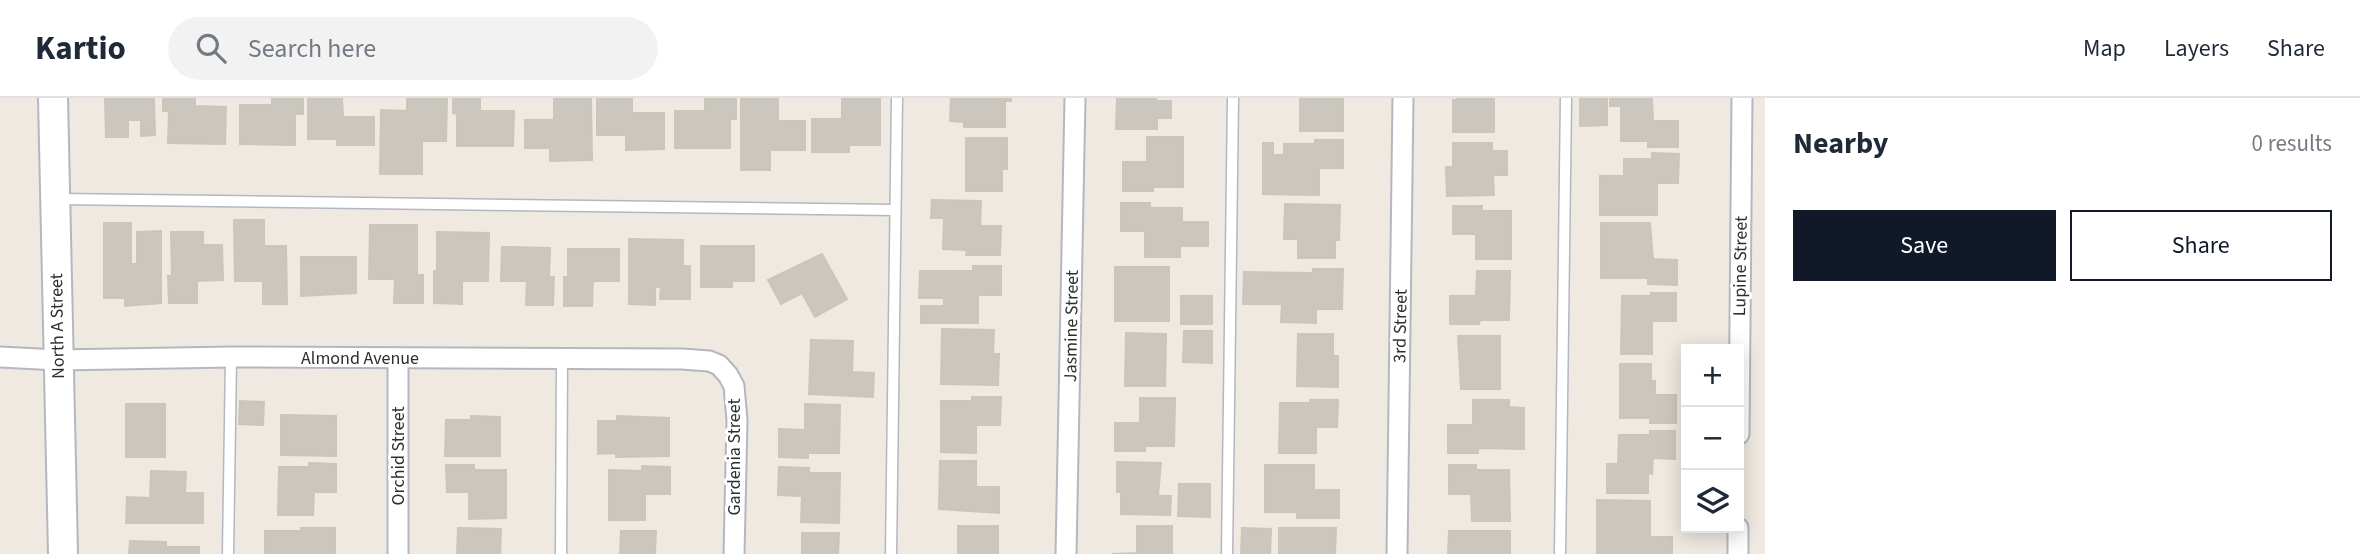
<!DOCTYPE html>
<meta charset="utf-8">
<style>
body{margin:0;font-family:"Source Sans 3",sans-serif;background:#f2f2f3;color:#1f2937}
.controls{position:absolute;right:21px;bottom:21px;display:grid;overflow:hidden;border-radius:0px;box-shadow:0 4px 18px #0003}
.controls button{width:63px;height:63px;display:grid;place-items:center;padding:0;border:0;border-bottom:2px solid #e0e1e3;background:#fff;color:#1f2937;font:35px sans-serif}
.list{margin:0;padding:0;list-style:none}
h2{display:flex;justify-content:space-between;align-items:center;height:91px;margin:0;padding:0 28px;font-size:30px}
h2 small{font-size:23px;font-weight:400;color:#747a83}
.actions{display:flex;gap:14px;padding:21px 28px}
.actions a{flex:1;padding:16px 0;border:2px solid #111827;border-radius:0px;text-align:center;font-size:24px;color:#111827}
.actions .main{background:#111827;color:#fff}
.icon{flex:none;width:38px;height:38px;fill:none;stroke:currentColor;stroke-width:2;stroke-linecap:round;stroke-linejoin:round}
.map{position:relative;flex:none;width:1765px;height:456px;overflow:hidden}
header{display:flex;align-items:center;gap:42px;box-sizing:border-box;height:98px;padding:0 35px;background:#fff;border-bottom:2px solid #e0e1e3}
header strong{font-size:33px}
nav{display:flex;gap:38px;margin-inline-start:auto;font-size:24px}
.search{width:490px;height:63px;background:#f2f2f3;display:flex;align-items:center;gap:18px;box-sizing:border-box;padding:0 24px;border-radius:38px;color:#747a83;font-size:26px}
main{display:flex}
aside{flex:1;background:#fff}
.map>svg:first-child{display:block}
.building{fill:#cbc7bf;stroke:#cbc5ba;stroke-width:2}
.lines{fill:none;stroke-linecap:round;stroke-linejoin:round}
.lane-casing{stroke:#b4b7c1;stroke-width:13}
.street-casing{stroke:#b4b7c1;stroke-width:23}
.secondary-casing{stroke:#b4b7c1;stroke-width:32}
.lane{stroke:#fff;stroke-width:10}
.street{stroke:#fff;stroke-width:19}
.secondary{stroke:#fff;stroke-width:28}
.labels{text-anchor:middle;stroke-width:6;stroke-linejoin:round;paint-order:stroke}
.street-label{font-size:18px;fill:#2e2e2e;stroke:#fff}
</style>
<header>
<strong>Kartio</strong>
<div class="search"><svg class="icon" aria-label="search" viewBox="0 0 24 24"><circle cx="10" cy="10" r="6"/><path d="M15 15l6 6"/></svg>Search here</div>
<nav><a>Map</a><a>Layers</a><a>Share</a></nav>
</header>
<main>
<div class="map">
<svg width="1765" height="456" viewBox="0 0 1765 456">
<rect width="100%" height="100%" fill="#efe9e1"/>
<g class="building">
<polygon points="105,0 154,0 155,37 141,38 141,22 128,22 128,39 106,39"/>
<polygon points="163,0 195,0 195,8 226,9 225,46 168,45 169,13 163,13"/>
<polygon points="272,0 303,0 303,16 295,16 295,47 240,46 240,7 272,7"/>
<polygon points="308,0 342,0 343,19 374,19 374,47 337,47 337,41 308,41"/>
<polygon points="407,0 447,0 446,43 422,43 422,76 380,76 381,12 407,13"/>
<polygon points="453,0 480,0 480,13 514,13 513,48 457,48 457,16 453,15"/>
<polygon points="554,0 591,0 592,62 550,63 550,50 525,50 525,22 554,22"/>
<polygon points="597,0 632,0 632,15 664,15 664,51 626,52 626,37 597,37"/>
<polygon points="705,0 736,0 736,21 730,21 730,50 675,50 675,13 705,13"/>
<polygon points="741,0 778,0 778,23 805,23 805,52 770,52 770,72 741,72"/>
<polygon points="842,0 880,0 880,47 849,47 849,54 812,54 812,21 842,21"/>
<polygon points="951,0 1011,0 1011,3 1005,3 1005,29 964,29 964,24 950,23"/>
<polygon points="1117,0 1156,0 1156,3 1171,3 1171,20 1157,20 1157,31 1116,31"/>
<rect x="1300" y="0" width="43" height="33"/>
<polygon points="1457,0 1494,0 1494,34 1453,34 1453,2 1457,2"/>
<polygon points="1580,0 1607,0 1607,27 1580,28"/>
<polygon points="1610,0 1652,0 1653,23 1678,23 1678,49 1648,49 1648,43 1621,43 1621,8 1610,8"/>
<polygon points="1147,39 1183,39 1183,89 1153,89 1153,93 1123,93 1123,64 1147,64"/>
<polygon points="966,40 1007,40 1007,71 1002,71 1002,93 966,93"/>
<polygon points="1315,42 1343,42 1343,70 1319,70 1319,97 1263,96 1263,45 1273,45 1273,57 1284,57 1284,46 1315,46"/>
<polygon points="1453,45 1492,45 1492,53 1507,53 1507,77 1493,77 1494,97 1447,98 1446,69 1453,69"/>
<polygon points="1652,55 1679,56 1678,85 1657,85 1657,117 1600,117 1600,78 1624,78 1624,61 1652,61"/>
<polygon points="932,102 981,103 980,128 1001,128 1000,157 966,157 967,152 943,151 944,120 931,120"/>
<polygon points="1121,105 1150,105 1150,110 1182,110 1182,124 1208,124 1208,148 1180,148 1180,159 1145,159 1145,133 1121,133"/>
<polygon points="1285,106 1340,107 1339,142 1335,142 1335,160 1298,160 1298,141 1284,141"/>
<polygon points="1453,108 1482,108 1482,113 1511,113 1511,161 1476,161 1476,136 1453,136"/>
<polygon points="234,122 264,122 264,148 286,148 287,206 263,206 263,183 235,183"/>
<polygon points="104,125 131,125 131,166 137,166 137,134 161,133 161,205 125,208 125,200 104,200"/>
<polygon points="1601,125 1650,125 1653,161 1677,162 1677,187 1648,186 1648,180 1601,180"/>
<polygon points="370,127 417,127 417,177 423,177 423,205 394,205 395,181 369,181"/>
<polygon points="171,134 203,134 203,147 222,147 223,182 197,183 197,205 169,205 168,178 172,178"/>
<polygon points="437,134 489,135 488,183 462,183 462,206 434,205 434,173 437,173"/>
<polygon points="629,141 683,142 683,168 690,168 690,201 660,201 661,189 655,189 655,207 629,206"/>
<polygon points="701,148 754,148 754,183 732,183 732,189 701,189"/>
<polygon points="502,149 550,150 549,179 554,179 553,207 526,207 527,183 501,183"/>
<polygon points="568,151 619,151 619,183 593,183 592,208 564,208 564,179 568,179"/>
<polygon points="822,156 847,201 815,219 802,195 781,206 768,182"/>
<polygon points="301,159 356,159 356,195 301,198"/>
<polygon points="973,168 1001,168 1001,197 978,197 978,225 921,225 921,208 944,208 944,200 919,200 920,173 973,173"/>
<rect x="1115" y="169" width="54" height="54"/>
<polygon points="1313,171 1343,171 1342,211 1316,211 1316,225 1281,224 1282,206 1243,206 1244,174 1313,175"/>
<polygon points="1477,173 1510,173 1509,222 1480,222 1479,226 1450,226 1450,198 1476,198"/>
<polygon points="1651,195 1676,195 1676,223 1652,223 1652,256 1621,256 1622,198 1651,198"/>
<rect x="1181" y="198" width="31" height="28"/>
<polygon points="942,231 994,232 993,256 999,256 998,287 941,286"/>
<polygon points="1184,233 1212,233 1212,265 1183,264"/>
<polygon points="1126,235 1166,236 1165,288 1125,288"/>
<polygon points="1298,236 1333,236 1333,258 1338,258 1338,289 1297,288"/>
<polygon points="1458,238 1500,238 1500,291 1461,291"/>
<polygon points="811,242 853,243 852,274 874,275 873,299 809,296"/>
<polygon points="1620,266 1651,266 1651,283 1655,283 1655,297 1676,297 1676,325 1650,325 1650,320 1620,320"/>
<polygon points="972,299 1001,299 1000,327 976,327 976,355 941,354 941,303 972,303"/>
<polygon points="1140,300 1175,300 1174,348 1145,348 1145,353 1115,353 1115,325 1140,325"/>
<polygon points="1310,302 1338,302 1337,329 1316,329 1316,355 1279,355 1280,305 1310,305"/>
<polygon points="1473,302 1509,302 1509,309 1524,310 1524,351 1478,350 1478,355 1448,355 1448,327 1473,327"/>
<polygon points="240,303 264,304 263,327 239,326"/>
<rect x="126" y="306" width="39" height="53"/>
<polygon points="805,306 840,307 839,355 808,355 808,360 779,359 779,331 805,332"/>
<polygon points="281,317 336,318 336,358 281,357"/>
<polygon points="471,318 500,319 500,358 445,358 446,322 471,322"/>
<polygon points="617,318 669,320 669,358 616,359 616,355 598,356 598,323 617,323"/>
<polygon points="1650,333 1675,333 1675,361 1653,360 1652,376 1648,375 1648,395 1607,395 1607,366 1618,366 1619,337 1650,337"/>
<polygon points="940,363 976,363 976,389 999,389 999,415 939,411"/>
<polygon points="1117,364 1161,365 1158,398 1171,398 1170,417 1121,416 1121,394 1117,394"/>
<polygon points="309,365 336,366 336,394 314,394 313,417 278,417 279,369 309,369"/>
<polygon points="446,367 474,367 474,372 506,372 506,420 469,421 469,394 447,394"/>
<polygon points="1265,367 1314,367 1314,392 1339,392 1339,420 1297,420 1297,414 1265,414"/>
<polygon points="1449,367 1476,367 1476,372 1509,372 1510,423 1472,423 1471,396 1449,396"/>
<polygon points="642,368 670,369 670,396 645,396 645,422 609,422 609,372 642,373"/>
<polygon points="779,369 809,370 809,375 840,375 839,425 801,424 802,398 778,397"/>
<polygon points="151,373 186,374 185,395 203,395 203,425 126,425 127,399 150,400"/>
<polygon points="1179,386 1210,386 1210,419 1178,418"/>
<polygon points="1597,402 1650,403 1650,439 1672,439 1672,456 1597,456"/>
<rect x="958" y="428" width="40" height="28"/>
<polygon points="1137,428 1172,428 1172,456 1112,456 1137,455"/>
<polygon points="301,430 335,430 335,456 265,456 265,433 301,433"/>
<polygon points="458,430 501,431 500,456 457,456"/>
<polygon points="1242,430 1271,431 1270,456 1241,456"/>
<polygon points="1279,430 1336,430 1335,456 1279,456"/>
<polygon points="621,433 656,433 655,456 620,456"/>
<polygon points="1449,433 1510,433 1510,456 1448,456"/>
<polygon points="802,435 839,435 838,456 802,456"/>
<polygon points="130,443 166,444 166,449 199,449 199,456 129,456"/>
</g>
<g class="lines">
<g class="lane-casing">
<g id="lane">
<polyline points="59,101 894,112"/>
<polyline points="228,456 231,259"/>
<polyline points="561,456 562,262"/>
<polyline points="891,456 897,0"/>
<polyline points="1227,456 1233,0"/>
<polyline points="1560,456 1566,0"/>
</g>
</g>
<g class="street-casing">
<g id="street">
<polyline points="0,259 58,262 231,259 682,261 709,263 719,267 728,277 734,288 737,322 734,456"/>
<polyline points="1739,336 1742,0"/>
<polyline points="398,456 398,260"/>
<polyline points="1066,456 1075,0"/>
<polyline points="1397,456 1403,0"/>
<polyline points="1738,456 1738,430"/>
</g>
</g>
<g class="secondary-casing">
<polyline id="secondary" points="53,0 63,456"/>
</g>
<use href="#lane" class="lane"/>
<use href="#street" class="street"/>
<use href="#secondary" class="secondary"/>
</g>
<g class="labels">
<g class="street-label">
<text transform="translate(1740 168) rotate(-89)" y="6">Lupine Street</text>
<text transform="translate(57 228) rotate(-91)" y="6">North A Street</text>
<text transform="translate(1071 228) rotate(-89)" y="6">Jasmine Street</text>
<text transform="translate(1400 228) rotate(-89)" y="6">3rd Street</text>
<text x="360" y="266">Almond Avenue</text>
<text transform="translate(398 358) rotate(-90)" y="6">Orchid Street</text>
<text transform="translate(734 359) rotate(-90)" y="6">Gardenia Street</text>
</g>
</g>
</svg>
<div class="controls">
<button>+</button>
<button>−</button>
<button><svg class="icon" aria-label="layers" viewBox="0 0 24 24"><path d="M12 4l9 5-9 5-9-5zM3 14l9 5 9-5"/></svg></button>
</div>
</div>
<aside>
<h2>Nearby<small>0 results</small></h2>
<ul class="list">
</ul>
<div class="actions"><a class="main">Save</a><a>Share</a></div>
</aside>
</main>
